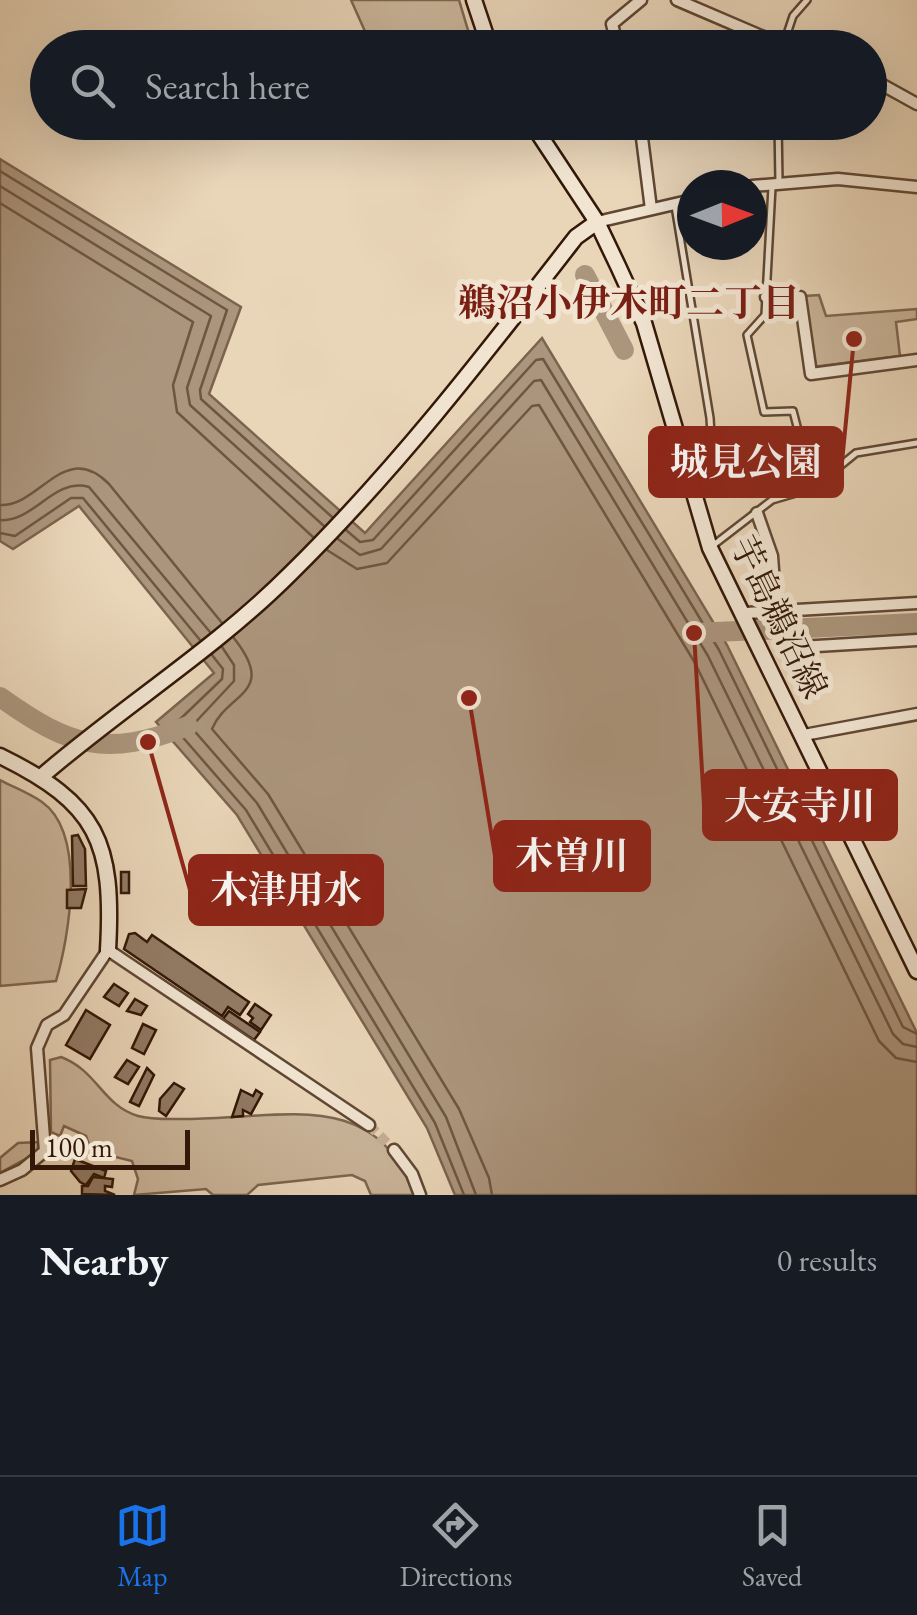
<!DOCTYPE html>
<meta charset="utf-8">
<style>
body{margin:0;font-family:"EB Garamond","Noto Serif JP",serif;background:#20242c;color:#f1f3f6}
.compass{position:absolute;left:677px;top:170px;width:90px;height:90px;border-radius:50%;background:#171b24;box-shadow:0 10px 40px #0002;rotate:89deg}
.scale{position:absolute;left:30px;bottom:25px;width:160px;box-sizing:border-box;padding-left:10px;border:5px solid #331808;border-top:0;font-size:28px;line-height:35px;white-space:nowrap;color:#331808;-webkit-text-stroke:8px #f1e4d1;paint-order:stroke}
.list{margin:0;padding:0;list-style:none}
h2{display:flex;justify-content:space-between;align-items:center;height:130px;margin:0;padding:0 40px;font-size:42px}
h2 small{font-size:32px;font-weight:400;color:#9ea1a6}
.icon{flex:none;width:55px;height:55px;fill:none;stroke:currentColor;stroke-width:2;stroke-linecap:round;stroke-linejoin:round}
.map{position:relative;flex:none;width:917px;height:1195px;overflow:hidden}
.search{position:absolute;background:#171b24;box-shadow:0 10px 40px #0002;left:30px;right:30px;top:30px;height:110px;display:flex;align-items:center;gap:25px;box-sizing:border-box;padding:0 35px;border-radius:55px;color:#9ea1a6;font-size:38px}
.sheet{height:280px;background:#171b24}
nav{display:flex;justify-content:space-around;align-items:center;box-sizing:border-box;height:140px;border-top:2px solid #363941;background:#171b24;font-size:28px;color:#9ea1a6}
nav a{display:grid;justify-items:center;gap:5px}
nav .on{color:#1a73e8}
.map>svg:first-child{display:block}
.green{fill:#cab59a;stroke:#7e6651;stroke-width:2.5}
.water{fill:#ab957c;stroke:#7b634e;stroke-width:2.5}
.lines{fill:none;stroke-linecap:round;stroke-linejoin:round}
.shore{stroke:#6f5642;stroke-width:2.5}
.river{stroke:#ab957c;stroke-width:20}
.building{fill:#927a64;stroke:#331808;stroke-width:2.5}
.street-tunnel{stroke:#c5af95;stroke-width:10;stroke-dasharray:10 5;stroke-linecap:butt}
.lane-casing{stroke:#604734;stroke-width:10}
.street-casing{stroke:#604734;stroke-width:15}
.secondary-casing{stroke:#331808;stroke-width:19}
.lane{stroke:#f1e4d1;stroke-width:5}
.street{stroke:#f1e4d1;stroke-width:10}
.secondary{stroke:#f1e4d1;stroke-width:14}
.labels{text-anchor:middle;stroke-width:10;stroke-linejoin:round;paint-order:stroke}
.street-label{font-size:35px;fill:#331808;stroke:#f1e4d1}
.neighbourhood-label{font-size:38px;font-weight:bold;fill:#7a1f14;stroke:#f1e4d1}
.leader{fill:none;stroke:#8f2418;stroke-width:4}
.callout-dot{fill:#8f2418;stroke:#f1e4d1;stroke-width:4}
.callout{fill:#8f2418;stroke:#8f2418;stroke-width:4}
.callout-label{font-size:38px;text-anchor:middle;font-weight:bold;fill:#fff}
</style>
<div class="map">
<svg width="917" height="1195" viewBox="0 0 917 1195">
<rect width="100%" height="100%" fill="#e9d5b8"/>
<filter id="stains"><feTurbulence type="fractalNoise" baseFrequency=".002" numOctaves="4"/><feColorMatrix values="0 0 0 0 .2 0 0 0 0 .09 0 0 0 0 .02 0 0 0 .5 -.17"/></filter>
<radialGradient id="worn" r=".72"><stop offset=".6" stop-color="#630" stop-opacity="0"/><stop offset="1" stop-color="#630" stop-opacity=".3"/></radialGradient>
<g class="green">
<polygon points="351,0 459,0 473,47 372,47"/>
<polygon points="819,295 826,316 917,309 917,319 896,322 900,356 813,367 805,296"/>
<path d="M0,780c13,7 29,13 42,22 45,32 27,135 14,179l-56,5z"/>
<path d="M61,1057c37,14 41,48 77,59 14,4 32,3 46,3 93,1 192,-35 230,76h-43l-6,-14 -13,-6 -94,10 -11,10h-34l-7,-6 -72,6 4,-16 -6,-18 -41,-10 -5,-15 -22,-10 -4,10 -9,-4 -1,-72z"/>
<polygon points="38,1142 38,1152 0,1173 0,1158 18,1143"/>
</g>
<polygon class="water" points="0,159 241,307 209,394 365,533 542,338 727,645 917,1033 917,1195 455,1195 427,1128 237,815 156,722 214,673 79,506 13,549 0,541"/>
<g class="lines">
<g class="shore">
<polyline points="0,171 227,310 200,390 201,399 332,517"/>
<polyline points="0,186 211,316 187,388 190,405 324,526"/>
<polyline points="0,203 193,322 173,385 177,412 313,537"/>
<path d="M0,505c40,2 64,-66 109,-21l113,139"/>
<path d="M0,520c33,3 54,-43 89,-33l121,145"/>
<polyline points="346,530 360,542 373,540 536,360 543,359 719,650 903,1027 917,1034"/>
<polyline points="0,533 15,536 71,498 83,498 200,640"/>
<polyline points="338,539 360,555 381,549 534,381 541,380 708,656 893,1034 903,1044 917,1047"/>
<polyline points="327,550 357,569 387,563 532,406 539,405 695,663 879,1041 896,1058 917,1062"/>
<path d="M233,637c46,57 -6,55 -21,92l56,65 191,315 30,69 3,17"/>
<polyline points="222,647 234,665 234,681 191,727 257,803 446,1117 476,1195"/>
<polyline points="212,655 223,669 222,679 173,726 246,810 435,1123 464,1195"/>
</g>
<g class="river">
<polyline points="585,275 624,350"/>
<polyline points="694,633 917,623"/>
<path d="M0,697c70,50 105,61 188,29"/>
</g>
</g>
<g class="building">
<polygon points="78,835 85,849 86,886 73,886 72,836"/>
<rect x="121" y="872" width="8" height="21"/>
<polygon points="86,889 81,908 67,908 67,890"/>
<polygon points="135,933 147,942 152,935 249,1002 240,1015 228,1007 222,1016 124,949 129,934"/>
<polygon points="114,984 128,993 119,1006 104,997"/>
<polygon points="135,999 147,1006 141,1015 127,1011"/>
<polygon points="255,1004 271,1015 261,1030 250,1022 253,1018 248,1014"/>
<polygon points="86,1010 110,1025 90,1059 66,1045"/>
<polygon points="229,1011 260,1032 254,1040 223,1019"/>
<polygon points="143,1024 156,1030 144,1054 132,1048"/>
<polygon points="127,1060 139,1067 128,1084 115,1077"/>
<polygon points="147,1068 154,1075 139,1106 130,1102"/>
<polygon points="174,1083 184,1089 166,1116 159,1111 160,1099"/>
<polygon points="241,1090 253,1096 256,1090 262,1094 251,1114 243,1110 243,1116 232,1117"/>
<polygon points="75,1159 106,1171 104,1178 94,1174 86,1185 80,1182 71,1171"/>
<polygon points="93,1177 113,1179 112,1187 105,1186 105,1191 115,1195 82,1194 82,1186 88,1186"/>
</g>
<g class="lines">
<polyline class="street-tunnel" points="369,1125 394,1150"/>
<g class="lane-casing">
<g id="lane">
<polyline points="785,40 793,16 807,0"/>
<polyline points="778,122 779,183"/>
<polyline points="772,187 765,315 747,335 764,412 793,411 813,488"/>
<polyline points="675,206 710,418 714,485 699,492"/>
<polyline points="711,547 772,500 813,488 856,453 917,443"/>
</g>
</g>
<g class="street-casing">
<g id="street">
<polyline points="677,0 768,39 805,48"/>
<polyline points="618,48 612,24 641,0"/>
<polyline points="870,78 917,104"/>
<polyline points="640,122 651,209"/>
<polyline points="752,186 838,179 917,187"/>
<polyline points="597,222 692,200"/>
<polyline points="766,297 800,297 811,374 917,360"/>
<polyline points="757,513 772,556 776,612"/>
<polyline points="745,613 917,603"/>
<polyline points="800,647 917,640"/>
<polyline points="804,735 917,714"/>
<polyline points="394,1150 412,1174 420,1195"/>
<polyline points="0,1180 22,1170 45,1151 37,1048 47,1025 64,1015 108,950 369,1125"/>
</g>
</g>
<g class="secondary-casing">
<g id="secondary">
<polyline points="474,0 490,48"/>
<polyline points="531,122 597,222 618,266 644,323 710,548 917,971"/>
<path d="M0,756c98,48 114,86 108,194"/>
<path d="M42,776c81,-70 172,-126 248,-202 105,-103 196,-221 286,-337l21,-15"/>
</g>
</g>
<use href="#lane" class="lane"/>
<use href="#street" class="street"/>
<use href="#secondary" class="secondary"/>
</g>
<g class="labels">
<g class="street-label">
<text transform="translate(779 617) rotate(64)" y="12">芋島鵜沼線</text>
</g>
<g class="neighbourhood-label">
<text x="629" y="316">鵜沼小伊木町二丁目</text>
</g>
</g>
<path class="leader" d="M854 339L842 462M694 633L704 805M469 698L495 856M148 742L190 890"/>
<g class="callout-dot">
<circle cx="854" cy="339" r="10"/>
<circle cx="694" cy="633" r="10"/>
<circle cx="469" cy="698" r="10"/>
<circle cx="148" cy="742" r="10"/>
</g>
<g class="callout">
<rect x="650" y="428" width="192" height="68" rx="10"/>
<rect x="704" y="771" width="192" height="68" rx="10"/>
<rect x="495" y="822" width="154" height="68" rx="10"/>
<rect x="190" y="856" width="192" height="68" rx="10"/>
</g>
<g class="callout-label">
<text x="746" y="475">城見公園</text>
<text x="800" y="819">大安寺川</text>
<text x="572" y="869">木曽川</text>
<text x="286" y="903">木津用水</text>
</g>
<rect width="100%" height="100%" filter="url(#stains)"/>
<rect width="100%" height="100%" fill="url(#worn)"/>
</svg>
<svg class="compass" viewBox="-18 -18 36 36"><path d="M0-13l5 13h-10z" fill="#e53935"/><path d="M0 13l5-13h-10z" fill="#9ea1a6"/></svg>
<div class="scale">100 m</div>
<div class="search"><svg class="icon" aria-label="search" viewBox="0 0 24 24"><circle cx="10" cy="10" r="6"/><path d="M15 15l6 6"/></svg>Search here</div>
</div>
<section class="sheet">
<h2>Nearby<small>0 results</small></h2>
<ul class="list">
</ul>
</section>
<nav>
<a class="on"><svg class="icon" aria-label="map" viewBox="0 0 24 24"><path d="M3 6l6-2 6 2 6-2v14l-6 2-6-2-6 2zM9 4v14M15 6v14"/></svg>Map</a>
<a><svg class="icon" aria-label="directions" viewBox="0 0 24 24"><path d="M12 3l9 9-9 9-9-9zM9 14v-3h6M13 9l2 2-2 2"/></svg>Directions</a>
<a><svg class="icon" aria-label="saved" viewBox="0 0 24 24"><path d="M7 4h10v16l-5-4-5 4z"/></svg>Saved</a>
</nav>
